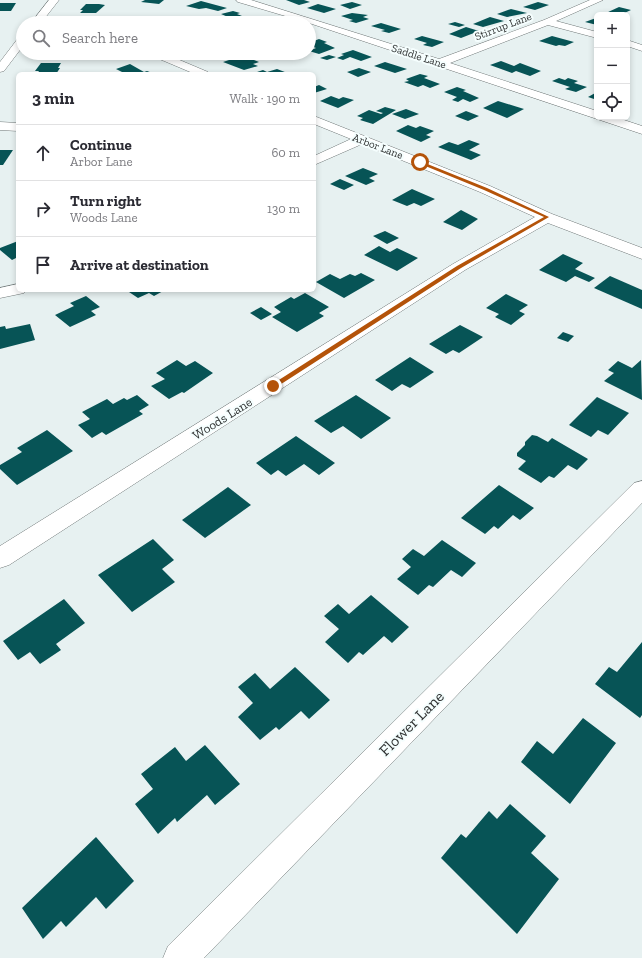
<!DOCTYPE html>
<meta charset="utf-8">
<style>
body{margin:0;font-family:"Zilla Slab",serif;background:#f2f2f3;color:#2b2b33}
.controls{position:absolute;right:12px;top:12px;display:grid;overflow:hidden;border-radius:6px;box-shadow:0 2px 6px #0003}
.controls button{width:36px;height:36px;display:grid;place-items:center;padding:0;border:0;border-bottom:1px solid #e1e1e2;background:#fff;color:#2b2b33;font:20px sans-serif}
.stop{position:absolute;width:12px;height:12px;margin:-9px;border:3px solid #b45309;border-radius:50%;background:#fff}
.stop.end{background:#b45309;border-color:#fff;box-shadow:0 1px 4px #0008}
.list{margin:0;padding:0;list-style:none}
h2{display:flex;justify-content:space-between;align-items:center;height:52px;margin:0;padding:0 16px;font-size:17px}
h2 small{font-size:13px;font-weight:400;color:#7c7c81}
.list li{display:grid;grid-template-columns:26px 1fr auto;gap:12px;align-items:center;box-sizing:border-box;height:56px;padding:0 16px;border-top:1px solid #e1e1e2}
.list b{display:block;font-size:15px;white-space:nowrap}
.list p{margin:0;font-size:13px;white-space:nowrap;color:#7c7c81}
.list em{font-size:13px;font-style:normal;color:#7c7c81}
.icon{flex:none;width:22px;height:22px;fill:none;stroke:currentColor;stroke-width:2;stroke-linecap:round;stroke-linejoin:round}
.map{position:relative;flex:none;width:642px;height:958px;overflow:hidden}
.search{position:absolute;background:#fff;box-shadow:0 2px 6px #0003;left:16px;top:16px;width:300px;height:44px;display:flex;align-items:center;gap:10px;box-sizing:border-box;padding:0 14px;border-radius:22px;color:#7c7c81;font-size:15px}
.panel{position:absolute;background:#fff;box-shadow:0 2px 6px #0003;left:16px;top:72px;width:300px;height:220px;border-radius:6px}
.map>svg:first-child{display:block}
.building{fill:#075456}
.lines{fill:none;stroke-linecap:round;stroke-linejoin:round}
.street-casing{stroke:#707878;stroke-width:1}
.street{fill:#fff;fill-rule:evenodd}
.route{fill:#b45309}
.labels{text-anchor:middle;stroke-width:4;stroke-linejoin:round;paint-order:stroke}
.far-street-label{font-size:11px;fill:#303333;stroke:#f5fefe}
.street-label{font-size:13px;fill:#303333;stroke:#f5fefe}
.near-street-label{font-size:16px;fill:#303333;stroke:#f5fefe}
</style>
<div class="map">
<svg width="642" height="958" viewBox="0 0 642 958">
<rect width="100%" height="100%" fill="#e7f1f1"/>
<g class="building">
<polygon points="145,0 164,0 159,4 141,2"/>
<polygon points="286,0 304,0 310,2 299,5"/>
<polygon points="201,1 227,8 218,11 206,8 199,9 186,6"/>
<polygon points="352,2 362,5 350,9 340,5"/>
<polygon points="538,2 549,5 535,10 523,7"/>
<polygon points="0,3 16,3 11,11 0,11"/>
<polygon points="86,4 99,4 105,5 96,13 80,13 83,10 80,10"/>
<polygon points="318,4 336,9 324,13 307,8"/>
<polygon points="619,7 631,10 620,15 606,13"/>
<polygon points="511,9 527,13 507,17 497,14"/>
<polygon points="233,11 240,13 237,14 247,18 235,21 225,18 228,17 221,14"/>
<polygon points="352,13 368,15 363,17 369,19 356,23 349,21 353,20 341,16"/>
<polygon points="490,17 504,21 483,27 473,24"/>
<polygon points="596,18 597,25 585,22"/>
<polygon points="71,20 95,20 94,21 111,22 110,23 69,23"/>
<polygon points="455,22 465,25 459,27 448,24"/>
<polygon points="381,23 401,29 389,33 381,31 385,30 371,26"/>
<polygon points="466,27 479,31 461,38 449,34"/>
<polygon points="422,36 444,42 432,47 423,45 427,43 414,39"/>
<polygon points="552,36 574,42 565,46 559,45 556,46 539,41"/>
<polygon points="319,39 327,42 324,43 335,48 319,54 309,51 316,48 309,45 309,43"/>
<polygon points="353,50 372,57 361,61 350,57 343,60 337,58 344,55 341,54"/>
<polygon points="49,53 96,53 92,57 75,55 71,59 45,57"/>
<polygon points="201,53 227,53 214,57"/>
<polygon points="329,55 336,57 327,60 320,58"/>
<polygon points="238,57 241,59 246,57 259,62 253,64 258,66 244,70 223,62"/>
<polygon points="501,61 514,66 520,63 541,71 530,76 516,71 512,73 490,65"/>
<polygon points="385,62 407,69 395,73 374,66"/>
<polygon points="41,63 61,63 58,68 60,68 56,74 37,74 39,71 35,71"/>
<polygon points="130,64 144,72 147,71 155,74 122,74 124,73 116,69"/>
<polygon points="359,68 371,72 358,77 347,72"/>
<polygon points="277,69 290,74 254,73 263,70 267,72"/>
<polygon points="420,74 428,76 424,78 440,84 430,88 423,85 418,87 404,82 409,81 406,79"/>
<polygon points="559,78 565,80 568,78 578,81 574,83 587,87 576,92 565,89 570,87 552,81"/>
<polygon points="319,85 327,89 314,93 314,87"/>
<polygon points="457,87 466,90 463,91 479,98 470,102 463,99 458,102 452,100 457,97 444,92"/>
<polygon points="597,92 597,100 588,97"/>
<polygon points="331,96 339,99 343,97 354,100 338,108 320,101"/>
<polygon points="498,101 524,109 507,118 483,108"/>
<polygon points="385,107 396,110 373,124 360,120 363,118 357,116 369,110 381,114 383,113 376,111"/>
<polygon points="406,109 419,114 405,119 392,114"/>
<polygon points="466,111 479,116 468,121 455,116"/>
<polygon points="408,125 416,128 420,126 434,131 426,135 431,137 421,142 396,131"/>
<polygon points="469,140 480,144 469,150 481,155 471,160 438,147 449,142 458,145"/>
<polygon points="0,150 13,150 3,165 0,165"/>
<polygon points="363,168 378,174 369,178 375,181 366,185 345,176"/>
<polygon points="340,179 354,185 344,190 330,184"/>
<polygon points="412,189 435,199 421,206 414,203 407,206 392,200"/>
<polygon points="461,210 478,219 462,230 443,222"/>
<polygon points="385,231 399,238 387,244 373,236"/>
<polygon points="18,241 18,257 12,260 0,250 0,248"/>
<polygon points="379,246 390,252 397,248 418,258 397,271 364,255"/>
<polygon points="563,254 583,263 575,269 595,278 589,282 575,276 566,282 539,270"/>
<polygon points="361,273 375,280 344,298 316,282 330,274 340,279 350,274 355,276"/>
<polygon points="610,276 642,290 642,309 594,288"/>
<polygon points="126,290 165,290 154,296 149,293 138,298"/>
<polygon points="305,293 329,307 319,313 324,316 297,332 272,317 281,312 274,307 291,297 294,299"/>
<polygon points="506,294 528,305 519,311 525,314 511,325 495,317 499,314 486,308"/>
<polygon points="86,296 100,307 91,311 96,315 70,327 55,315 74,306 70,303"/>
<polygon points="261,307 272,314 261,320 250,313"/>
<polygon points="30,324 35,340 0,349 0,327 5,326 6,329"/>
<polygon points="460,325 483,337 459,353 453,350 446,354 429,344"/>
<polygon points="563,332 574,336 568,342 557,338"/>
<polygon points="410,357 434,372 410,388 402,384 392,391 375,380"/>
<polygon points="177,360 186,366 195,361 213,373 184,393 182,392 169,399 151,386 165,379 156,373"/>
<polygon points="641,360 642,400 604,381 614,373 608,370 618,361 632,368"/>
<polygon points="137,395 149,405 139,411 143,414 106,435 102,432 92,438 78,425 90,419 82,412 107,399 113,404 124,398 127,400"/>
<polygon points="356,395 391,418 361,439 343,426 331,433 314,421"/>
<polygon points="597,397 629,413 608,435 598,430 591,437 569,425"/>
<polygon points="47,430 73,451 17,485 0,469 0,465 22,452 17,448"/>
<polygon points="532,435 537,436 548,442 552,438 588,459 577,470 568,465 554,478 549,476 541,483 518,469 526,461 517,456 517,453 525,445 525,442"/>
<polygon points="296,436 335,463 319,475 304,464 286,476 278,470 271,475 256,463"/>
<polygon points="499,485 534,508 520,520 513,515 498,529 494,526 485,534 461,518"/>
<polygon points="228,487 251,505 205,538 182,520"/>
<polygon points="153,539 174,560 162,569 175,582 132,612 98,575"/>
<polygon points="442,540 476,563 462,577 451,570 433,587 429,585 418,595 397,579 411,567 402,559 413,549 424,556"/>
<polygon points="371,595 409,627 392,643 384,636 363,655 359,652 348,663 325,642 339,629 324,616 338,604 349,614"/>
<polygon points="64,599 85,623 56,644 61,650 40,664 30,652 18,660 3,641"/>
<polygon points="642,642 642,715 640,718 595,684 609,667 617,672"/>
<polygon points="295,667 330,700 309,719 301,711 279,730 276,727 260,740 238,717 253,703 238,687 255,673 270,689"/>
<polygon points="583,718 616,743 570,804 521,762 537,741 553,754"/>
<polygon points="205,745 240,784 215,805 207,795 177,822 175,818 158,834 135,804 153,789 141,774 175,747 186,761"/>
<polygon points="510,804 546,836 531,853 559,879 517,934 441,858 461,834 466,838 489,811 497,819"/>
<polygon points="96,837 134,881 106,909 96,897 66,927 61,921 43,939 22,908"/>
</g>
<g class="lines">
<g class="street-casing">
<g id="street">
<polygon points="49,0 59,0 41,23 31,23"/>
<polygon points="236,0 251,0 439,59 544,20 590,0 603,0 556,21 597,32 597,38 548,25 450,63 597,111 597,117 615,117 642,126 642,134 309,23 238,2"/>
<polygon points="23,36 23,46 4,71 0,72 0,62 19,37"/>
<polygon points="627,40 642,45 642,51 627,46"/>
<polygon points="149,53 163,53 208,72 210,74 195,74 150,55"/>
<polygon points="314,116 490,186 552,214 642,248 642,259 548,223 465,270 9,565 0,568 0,546 453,264 535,217 480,192 362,144 314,165 314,156 351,139 314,124"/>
<polygon points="0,122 18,123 18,131 0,130"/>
<polygon points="18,284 18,290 26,290 24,293 0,298 0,288"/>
<polygon points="642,481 642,503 204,958 163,958 168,946 634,483"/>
</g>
</g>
<use href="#street" class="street"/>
</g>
<polygon class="route" points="420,161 487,188 549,217 461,268 275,388 271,388 271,385 457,266 544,217 484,190 418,163"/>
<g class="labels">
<g class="far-street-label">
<text transform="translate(503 26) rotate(-21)" y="4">Stirrup Lane</text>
<text transform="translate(419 56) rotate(18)" y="4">Saddle Lane</text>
<text transform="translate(378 146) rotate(21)" y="4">Arbor Lane</text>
</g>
<g class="street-label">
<text transform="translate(222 418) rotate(-32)" y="5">Woods Lane</text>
</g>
<g class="near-street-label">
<text transform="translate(411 723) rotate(-45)" y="6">Flower Lane</text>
</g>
</g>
</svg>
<div class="controls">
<button>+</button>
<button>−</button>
<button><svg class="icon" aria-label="locate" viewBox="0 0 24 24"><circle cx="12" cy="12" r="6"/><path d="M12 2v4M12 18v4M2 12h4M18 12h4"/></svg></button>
</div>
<div class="stop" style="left:420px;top:162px"></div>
<div class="stop end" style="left:273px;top:386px"></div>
<div class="search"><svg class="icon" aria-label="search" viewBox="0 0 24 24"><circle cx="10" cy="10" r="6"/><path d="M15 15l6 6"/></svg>Search here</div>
<section class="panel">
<h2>3 min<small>Walk · 190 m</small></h2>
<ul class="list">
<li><svg class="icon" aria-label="ahead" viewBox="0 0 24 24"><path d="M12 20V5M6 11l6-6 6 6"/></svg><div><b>Continue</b><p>Arbor Lane</p></div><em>60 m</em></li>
<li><svg class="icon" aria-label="right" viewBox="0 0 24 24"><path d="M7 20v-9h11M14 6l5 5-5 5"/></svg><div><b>Turn right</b><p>Woods Lane</p></div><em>130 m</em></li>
<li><svg class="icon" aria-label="arrive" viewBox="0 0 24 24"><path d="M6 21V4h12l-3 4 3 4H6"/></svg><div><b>Arrive at destination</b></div></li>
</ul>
</section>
</div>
